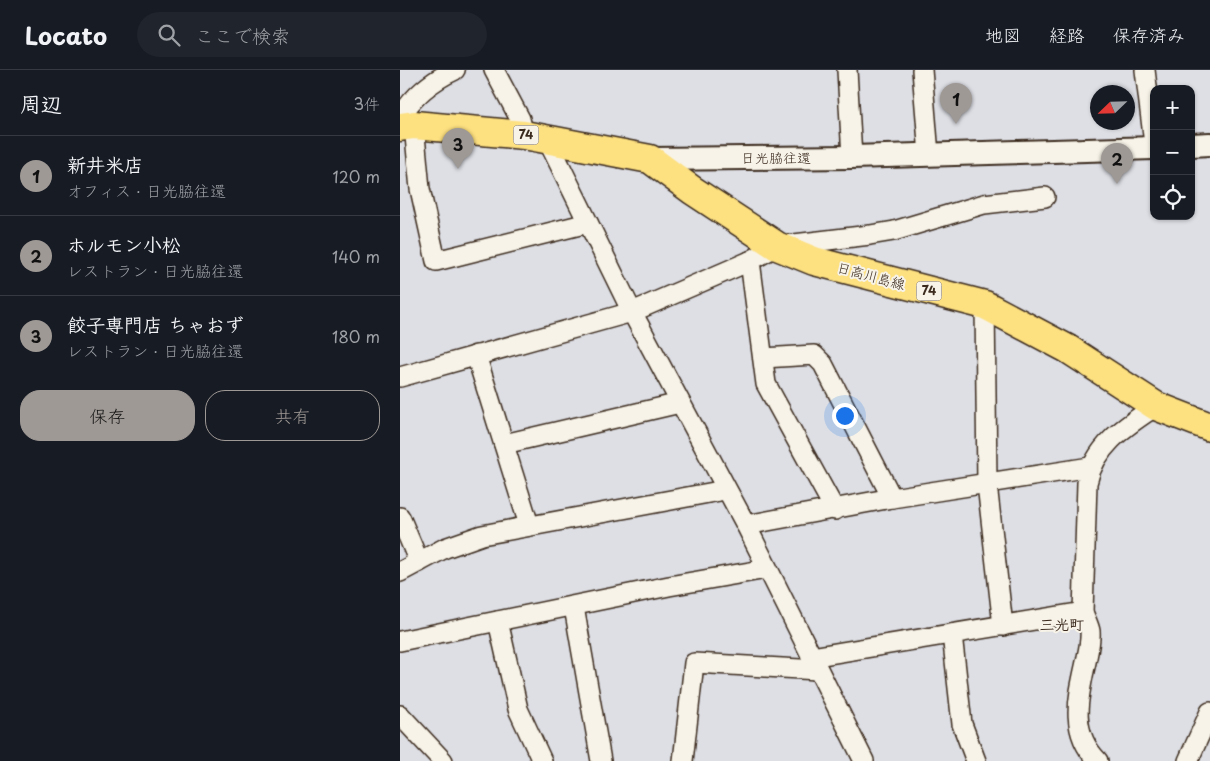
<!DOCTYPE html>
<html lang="ja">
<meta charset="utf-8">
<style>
body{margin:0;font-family:"Playpen Sans","Klee One",sans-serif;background:#20242c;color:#f1f3f6}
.controls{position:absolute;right:15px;top:15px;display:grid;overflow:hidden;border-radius:10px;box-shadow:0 1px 4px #0004}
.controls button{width:45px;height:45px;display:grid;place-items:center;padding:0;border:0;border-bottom:1px solid #363941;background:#171b24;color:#f1f3f6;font:25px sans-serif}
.compass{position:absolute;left:690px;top:15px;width:45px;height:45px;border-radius:50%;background:#171b24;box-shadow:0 1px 4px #0004;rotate:247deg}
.you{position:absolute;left:444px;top:345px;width:18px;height:18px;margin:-12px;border:4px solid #fff;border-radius:50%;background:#1a73e8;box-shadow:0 0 0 8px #1a73e833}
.badge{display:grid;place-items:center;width:32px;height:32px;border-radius:50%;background:#9f9995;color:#111;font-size:16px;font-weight:700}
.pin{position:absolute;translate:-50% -41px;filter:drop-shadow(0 1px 2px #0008)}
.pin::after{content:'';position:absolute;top:26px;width:18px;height:15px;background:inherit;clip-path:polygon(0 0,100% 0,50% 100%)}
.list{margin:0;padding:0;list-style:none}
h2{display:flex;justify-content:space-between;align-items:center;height:65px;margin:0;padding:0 20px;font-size:21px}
h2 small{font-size:16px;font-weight:400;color:#9ea1a6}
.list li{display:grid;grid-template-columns:32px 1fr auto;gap:15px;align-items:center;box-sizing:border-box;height:80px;padding:0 20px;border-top:1px solid #363941}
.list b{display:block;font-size:19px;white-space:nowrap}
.list p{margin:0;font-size:16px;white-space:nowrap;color:#9ea1a6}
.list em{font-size:16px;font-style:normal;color:#9ea1a6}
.actions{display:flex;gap:10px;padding:15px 20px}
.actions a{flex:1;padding:11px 0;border:1px solid #9f9995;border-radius:20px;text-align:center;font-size:18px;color:#9f9995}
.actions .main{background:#9f9995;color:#111}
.icon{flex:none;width:28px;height:28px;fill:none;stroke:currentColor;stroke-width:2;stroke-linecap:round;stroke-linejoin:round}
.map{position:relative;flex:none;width:810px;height:691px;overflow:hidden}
header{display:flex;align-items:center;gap:30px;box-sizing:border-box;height:70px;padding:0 25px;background:#171b24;border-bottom:1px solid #363941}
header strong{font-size:24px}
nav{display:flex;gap:28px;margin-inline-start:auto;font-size:18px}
.search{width:350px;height:45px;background:#20242c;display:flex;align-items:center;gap:12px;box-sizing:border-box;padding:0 18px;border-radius:28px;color:#9ea1a6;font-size:19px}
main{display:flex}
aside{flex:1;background:#171b24}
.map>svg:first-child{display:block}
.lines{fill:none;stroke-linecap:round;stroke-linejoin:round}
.minor-casing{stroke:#3b2a1e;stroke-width:22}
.tertiary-casing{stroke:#3b2a1e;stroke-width:26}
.primary-casing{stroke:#3b2a1e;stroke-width:31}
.minor{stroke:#f7f3e8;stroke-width:19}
.tertiary{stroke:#f7f3e8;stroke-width:22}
.primary{stroke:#fde080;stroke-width:28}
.labels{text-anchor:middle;stroke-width:4;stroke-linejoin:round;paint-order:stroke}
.shield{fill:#f7f3e8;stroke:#73665b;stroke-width:1}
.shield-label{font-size:12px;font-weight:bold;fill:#3b2a1e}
.street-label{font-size:14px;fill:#3b2a1e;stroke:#f7f3e8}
.neighbourhood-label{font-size:15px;font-weight:bold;fill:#3b2a1e;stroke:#f7f3e8}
</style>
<header>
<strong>Locato</strong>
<div class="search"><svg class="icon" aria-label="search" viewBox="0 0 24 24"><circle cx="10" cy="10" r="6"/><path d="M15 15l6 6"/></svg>ここで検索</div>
<nav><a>地図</a><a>経路</a><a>保存済み</a></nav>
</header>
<main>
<aside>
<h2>周辺<small>3件</small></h2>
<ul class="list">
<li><span class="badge">1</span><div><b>新井米店</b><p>オフィス · 日光脇往還</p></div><em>120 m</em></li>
<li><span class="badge">2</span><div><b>ホルモン小松</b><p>レストラン · 日光脇往還</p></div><em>140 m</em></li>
<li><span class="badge">3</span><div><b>餃子専門店 ちゃおず</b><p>レストラン · 日光脇往還</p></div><em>180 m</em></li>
</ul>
<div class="actions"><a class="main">保存</a><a>共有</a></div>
</aside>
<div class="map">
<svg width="810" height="691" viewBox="0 0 810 691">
<rect width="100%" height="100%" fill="#dddfe5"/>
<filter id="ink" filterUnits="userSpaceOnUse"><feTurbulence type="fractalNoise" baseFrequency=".02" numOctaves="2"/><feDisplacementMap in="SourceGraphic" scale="10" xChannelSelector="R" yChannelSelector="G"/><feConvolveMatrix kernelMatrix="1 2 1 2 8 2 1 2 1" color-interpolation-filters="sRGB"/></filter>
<g filter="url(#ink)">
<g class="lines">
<g class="minor-casing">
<g id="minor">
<polyline points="94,0 120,49 124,65"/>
<polyline points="447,0 452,87"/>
<polyline points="522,0 529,85"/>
<polyline points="745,0 754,74"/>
<path d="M0,49c11,-22 33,-39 55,-49"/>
<polyline points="14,55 20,119 36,191 188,153"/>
<polyline points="148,71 232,242 346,455 464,691"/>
<polyline points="350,191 366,314 435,440"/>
<polyline points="585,235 587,414 603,556"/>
<polyline points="76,285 129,455"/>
<polyline points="363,288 414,285 423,294 492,428"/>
<polyline points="0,307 232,242 350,191 377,176 470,165 494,161 584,134 645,127"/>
<polyline points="104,374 280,333"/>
<polyline points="0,447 19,492"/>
<polyline points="346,455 492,428 690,397"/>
<polyline points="0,502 45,478 82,465 325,420"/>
<polyline points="174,537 201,691"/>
<polyline points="98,551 118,639 142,691"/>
<polyline points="552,564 562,654 576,691"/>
<polyline points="0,571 269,516 367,499"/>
<polyline points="411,587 683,542"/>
<polyline points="0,645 43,691"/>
<polyline points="283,691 294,593 418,600"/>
<path d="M698,691c-29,-29 -20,-63 -12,-99 2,-10 5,-21 4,-31 -1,-6 -5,-13 -7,-19l4,-129c8,-38 39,-57 69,-77"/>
<polyline points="788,691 810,642"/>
</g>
</g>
<g class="tertiary-casing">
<g id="tertiary">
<polyline points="791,75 810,74"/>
<polyline points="250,89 452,87 754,78"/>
</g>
</g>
<g class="primary-casing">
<polyline id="primary" points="0,57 14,55 124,65 250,89 292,120 377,176 414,191 585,235 668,279 756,336 810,357"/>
</g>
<use href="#minor" class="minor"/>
<use href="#tertiary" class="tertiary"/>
<use href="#primary" class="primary"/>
</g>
</g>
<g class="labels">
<g class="shield">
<rect x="113.5" y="55.5" width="25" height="19" rx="4"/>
<rect x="516.5" y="211.5" width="25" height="19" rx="4"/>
</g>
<g class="shield-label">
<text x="126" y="69">74</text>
<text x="529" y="225">74</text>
</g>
<g class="street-label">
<text x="376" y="93">日光脇往還</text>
<text transform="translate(471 206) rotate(15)" y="5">日高川島線</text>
</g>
<g class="neighbourhood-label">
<text x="662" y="560">三光町</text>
</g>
</g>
</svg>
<div class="controls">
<button>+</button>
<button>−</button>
<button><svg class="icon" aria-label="locate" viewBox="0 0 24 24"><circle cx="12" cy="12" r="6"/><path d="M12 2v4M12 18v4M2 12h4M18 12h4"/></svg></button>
</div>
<svg class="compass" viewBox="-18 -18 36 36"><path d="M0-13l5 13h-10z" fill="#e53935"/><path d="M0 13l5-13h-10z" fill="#9ea1a6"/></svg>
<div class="you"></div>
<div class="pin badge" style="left:556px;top:54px">1</div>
<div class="pin badge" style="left:717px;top:114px">2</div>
<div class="pin badge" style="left:58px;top:99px">3</div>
</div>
</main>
